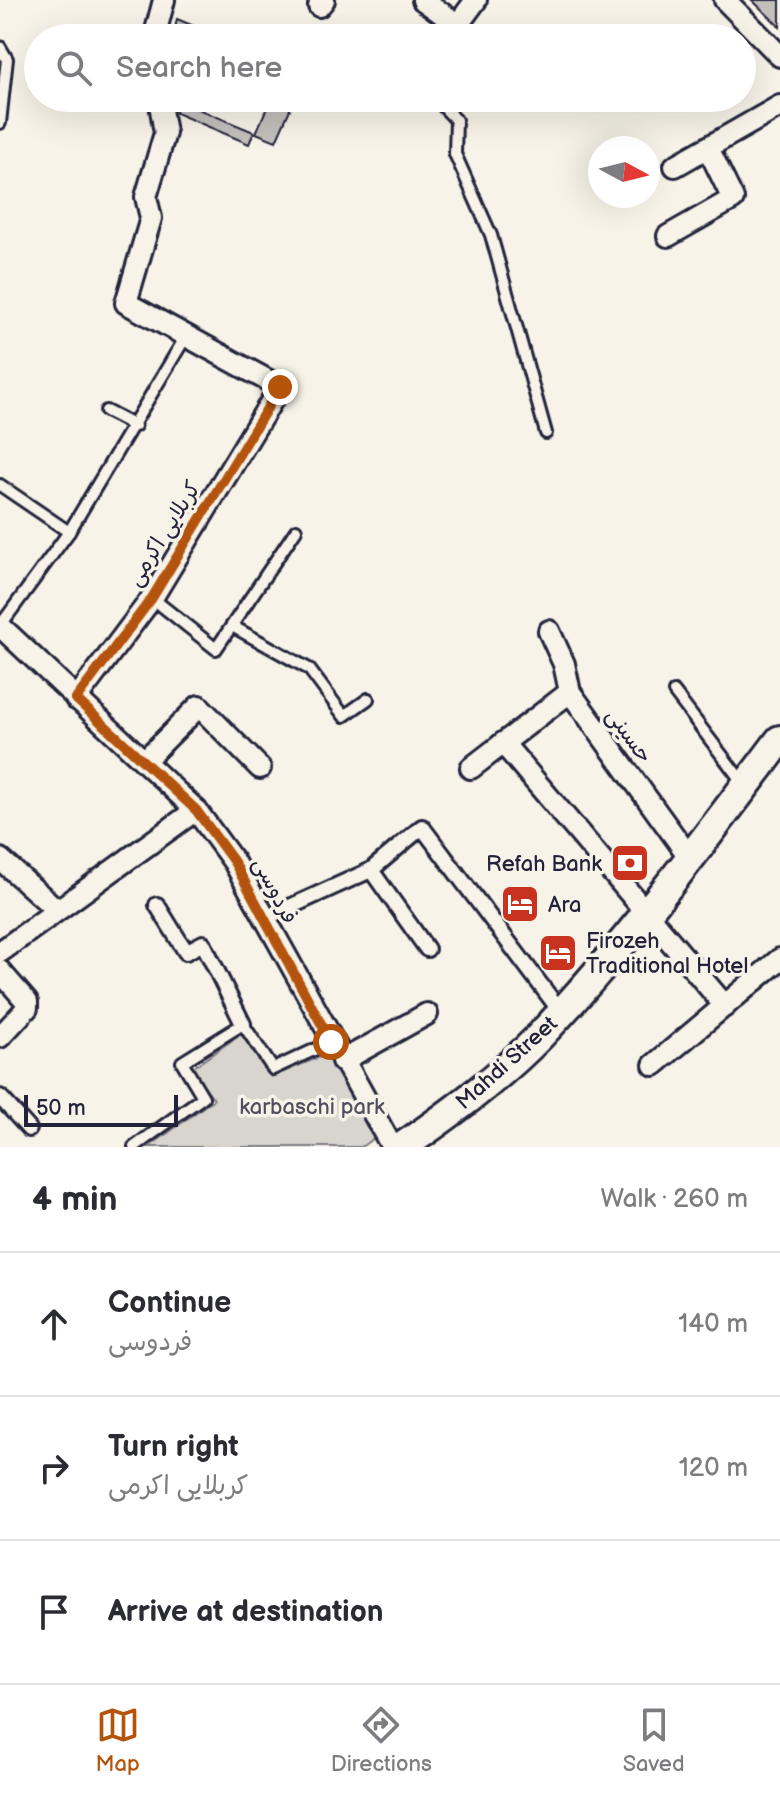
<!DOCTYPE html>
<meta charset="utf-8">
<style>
body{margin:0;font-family:"Balsamiq Sans","Playpen Sans Arabic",sans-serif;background:#f7f7f7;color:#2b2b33}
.compass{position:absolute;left:588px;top:136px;width:72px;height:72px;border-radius:50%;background:#fff;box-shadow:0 8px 32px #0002;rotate:97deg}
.scale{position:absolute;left:24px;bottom:20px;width:154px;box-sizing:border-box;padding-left:8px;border:4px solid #22223b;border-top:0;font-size:22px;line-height:28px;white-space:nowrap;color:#22223b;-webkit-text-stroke:6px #f7f3e8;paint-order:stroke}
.stop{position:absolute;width:24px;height:24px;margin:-18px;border:6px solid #b45309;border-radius:50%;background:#fff}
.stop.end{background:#b45309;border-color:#fff;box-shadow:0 2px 8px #0008}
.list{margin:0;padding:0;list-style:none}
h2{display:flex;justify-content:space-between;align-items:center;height:104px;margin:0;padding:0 32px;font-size:34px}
h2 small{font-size:26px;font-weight:400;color:#7c7c81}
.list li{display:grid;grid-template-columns:52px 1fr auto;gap:24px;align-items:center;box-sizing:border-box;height:144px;padding:0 32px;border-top:2px solid #e1e1e2}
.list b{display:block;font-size:30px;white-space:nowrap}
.list p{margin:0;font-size:26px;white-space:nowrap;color:#7c7c81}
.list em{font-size:26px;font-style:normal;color:#7c7c81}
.icon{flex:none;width:44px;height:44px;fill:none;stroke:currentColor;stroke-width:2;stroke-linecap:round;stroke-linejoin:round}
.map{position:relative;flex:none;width:780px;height:1147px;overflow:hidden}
.search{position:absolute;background:#fff;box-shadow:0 8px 32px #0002;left:24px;right:24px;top:24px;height:88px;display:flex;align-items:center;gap:20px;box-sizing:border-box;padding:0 28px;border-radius:44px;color:#7c7c81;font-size:30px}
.sheet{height:536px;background:#fff}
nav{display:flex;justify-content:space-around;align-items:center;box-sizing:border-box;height:112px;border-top:2px solid #e1e1e2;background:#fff;font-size:22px;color:#7c7c81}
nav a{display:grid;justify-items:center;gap:4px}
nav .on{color:#b45309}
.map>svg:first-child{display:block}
.green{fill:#d8d5cf;stroke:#7d7c85;stroke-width:2}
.building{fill:#c2bfbd;stroke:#22223b;stroke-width:2}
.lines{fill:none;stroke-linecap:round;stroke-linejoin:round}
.service-casing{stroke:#22223b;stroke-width:16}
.pedestrian-casing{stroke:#22223b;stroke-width:20}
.minor-casing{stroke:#22223b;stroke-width:26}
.secondary-casing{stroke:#22223b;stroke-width:34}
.service{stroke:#f7f3e8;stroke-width:10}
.pedestrian{stroke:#f7f3e8;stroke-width:14}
.minor{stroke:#f7f3e8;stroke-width:20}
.secondary{stroke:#f7f3e8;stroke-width:28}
.route{stroke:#b45309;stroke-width:10}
.labels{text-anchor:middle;stroke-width:7;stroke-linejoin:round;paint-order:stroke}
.street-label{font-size:22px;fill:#22223b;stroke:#f7f3e8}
.poi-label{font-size:22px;fill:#22223b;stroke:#f7f3e8;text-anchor:start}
.park-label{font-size:22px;fill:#504f60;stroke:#f7f3e8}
</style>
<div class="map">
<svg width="780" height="1147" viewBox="0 0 780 1147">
<rect width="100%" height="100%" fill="#f7f3e8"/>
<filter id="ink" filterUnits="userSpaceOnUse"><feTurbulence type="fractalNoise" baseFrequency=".0125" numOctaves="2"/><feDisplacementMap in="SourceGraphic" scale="16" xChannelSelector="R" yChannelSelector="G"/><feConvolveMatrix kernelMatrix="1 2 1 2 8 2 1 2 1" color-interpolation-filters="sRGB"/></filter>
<g filter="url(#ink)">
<polygon class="green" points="241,1034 271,1077 332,1052 377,1136 361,1147 149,1147 214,1099 191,1069"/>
<g class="building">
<polygon points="752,0 780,0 780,27"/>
<polygon points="177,19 206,31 203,38 182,32 179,38 173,38"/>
<polygon points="174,98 196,98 193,107 254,132 249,144 176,113"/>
<polygon points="271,98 295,98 276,141 256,133"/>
</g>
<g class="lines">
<g class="service-casing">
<g id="service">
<polyline points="0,47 7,59 0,123"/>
<polyline points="435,98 456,120 455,154 491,235 546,433"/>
<polyline points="106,411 135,426"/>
<polyline points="0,485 69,532"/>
<polyline points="152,598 216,649 296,530"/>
<polyline points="0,626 69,532 185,338"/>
<polyline points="232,626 309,669 344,716 368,699"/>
<polyline points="674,692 743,783"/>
<polyline points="134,1147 203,1097 182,1062 243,1024 273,1069 331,1042"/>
</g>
</g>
<g class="pedestrian-casing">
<g id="pedestrian">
<polyline points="371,870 427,949"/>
<polyline points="157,905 186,952 203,943 243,1024"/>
<polyline points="263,919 371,870 422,827 561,1012"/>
<polyline points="0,1097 29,1129"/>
</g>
</g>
<g class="minor-casing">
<g id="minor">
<polyline points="423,0 458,25"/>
<polyline points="725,0 780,56"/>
<polyline points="319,6 324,0"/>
<polyline points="154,38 164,0"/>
<polyline points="448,38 476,0"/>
<polyline points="675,166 780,106"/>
<polyline points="668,236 733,199 708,148"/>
<polyline points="0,626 196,810 234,862 392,1147"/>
<polyline points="549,631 564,664 570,692 690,858"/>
<polyline points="76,699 152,598 280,387 126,303 151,218 146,197 165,133 159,98"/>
<polyline points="503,743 725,1006"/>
<polyline points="144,761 199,706 260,768"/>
<polyline points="471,768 570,692"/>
<polyline points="0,859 57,910"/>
<polyline points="0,952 196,810"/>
<polyline points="0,971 27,1002 27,1008 0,1037"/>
<polyline points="342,1061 427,1014"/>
<polyline points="654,1065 780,959"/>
</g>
</g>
<g class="secondary-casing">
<path id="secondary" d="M402,1147c47,-32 97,-69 137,-110 88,-93 164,-195 241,-297"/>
</g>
<use href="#service" class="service"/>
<use href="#pedestrian" class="pedestrian"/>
<use href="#minor" class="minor"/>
<use href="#secondary" class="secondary"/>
</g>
</g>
<g class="lines" filter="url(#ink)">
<polyline class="route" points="280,387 152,598 76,699 196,810 234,862 331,1042"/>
</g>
<defs>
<g id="bank-square" transform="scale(2)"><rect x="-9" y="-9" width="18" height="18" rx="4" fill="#c8321e" stroke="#f7f3e8"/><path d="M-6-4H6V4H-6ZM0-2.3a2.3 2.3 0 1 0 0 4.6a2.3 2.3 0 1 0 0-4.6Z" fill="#fff"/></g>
<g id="hotel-square" transform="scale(2)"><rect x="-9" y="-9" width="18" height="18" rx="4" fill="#c8321e" stroke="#f7f3e8"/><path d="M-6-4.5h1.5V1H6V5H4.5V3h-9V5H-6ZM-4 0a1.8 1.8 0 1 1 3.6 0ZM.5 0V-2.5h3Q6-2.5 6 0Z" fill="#fff"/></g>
</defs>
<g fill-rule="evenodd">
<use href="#bank-square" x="630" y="863"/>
<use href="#hotel-square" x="520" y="904"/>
<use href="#hotel-square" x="558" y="953"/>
</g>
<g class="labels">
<g class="street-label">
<text transform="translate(163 533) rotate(-58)" y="8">کربلایی اکرمی</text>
<text transform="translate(630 735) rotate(54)" y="8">حسینی</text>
<text transform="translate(276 890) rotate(63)" y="8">فردوسی</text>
<text transform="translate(506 1062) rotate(-42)" y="8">Mahdi Street</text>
</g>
<g class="poi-label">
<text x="602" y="871" text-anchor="end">Refah Bank</text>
<text x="548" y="912">Ara</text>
<text x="586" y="948">Firozeh<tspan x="586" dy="25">Traditional Hotel</tspan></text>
</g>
<g class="park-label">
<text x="312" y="1114">karbaschi park</text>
</g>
</g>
</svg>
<svg class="compass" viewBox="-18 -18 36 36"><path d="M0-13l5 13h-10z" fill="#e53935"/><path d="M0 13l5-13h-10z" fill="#7c7c81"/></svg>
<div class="scale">50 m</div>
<div class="stop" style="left:331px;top:1042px"></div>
<div class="stop end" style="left:280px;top:387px"></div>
<div class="search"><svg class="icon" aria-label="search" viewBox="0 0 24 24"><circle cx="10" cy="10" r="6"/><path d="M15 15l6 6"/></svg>Search here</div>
</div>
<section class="sheet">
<h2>4 min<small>Walk · 260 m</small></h2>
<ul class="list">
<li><svg class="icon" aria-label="ahead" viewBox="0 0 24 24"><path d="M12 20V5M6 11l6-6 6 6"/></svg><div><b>Continue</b><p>فردوسی</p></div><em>140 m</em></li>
<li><svg class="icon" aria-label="right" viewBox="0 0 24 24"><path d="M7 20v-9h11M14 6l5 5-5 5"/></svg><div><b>Turn right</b><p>کربلایی اکرمی</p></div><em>120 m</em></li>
<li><svg class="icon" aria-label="arrive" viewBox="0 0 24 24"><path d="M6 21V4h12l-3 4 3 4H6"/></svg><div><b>Arrive at destination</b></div></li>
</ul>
</section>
<nav>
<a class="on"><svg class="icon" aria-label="map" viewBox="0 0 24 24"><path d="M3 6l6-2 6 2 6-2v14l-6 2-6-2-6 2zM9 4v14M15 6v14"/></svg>Map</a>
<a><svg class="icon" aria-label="directions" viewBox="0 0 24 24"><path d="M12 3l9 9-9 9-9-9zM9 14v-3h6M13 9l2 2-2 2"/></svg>Directions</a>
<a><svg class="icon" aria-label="saved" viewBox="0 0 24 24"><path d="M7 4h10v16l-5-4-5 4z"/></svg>Saved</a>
</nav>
